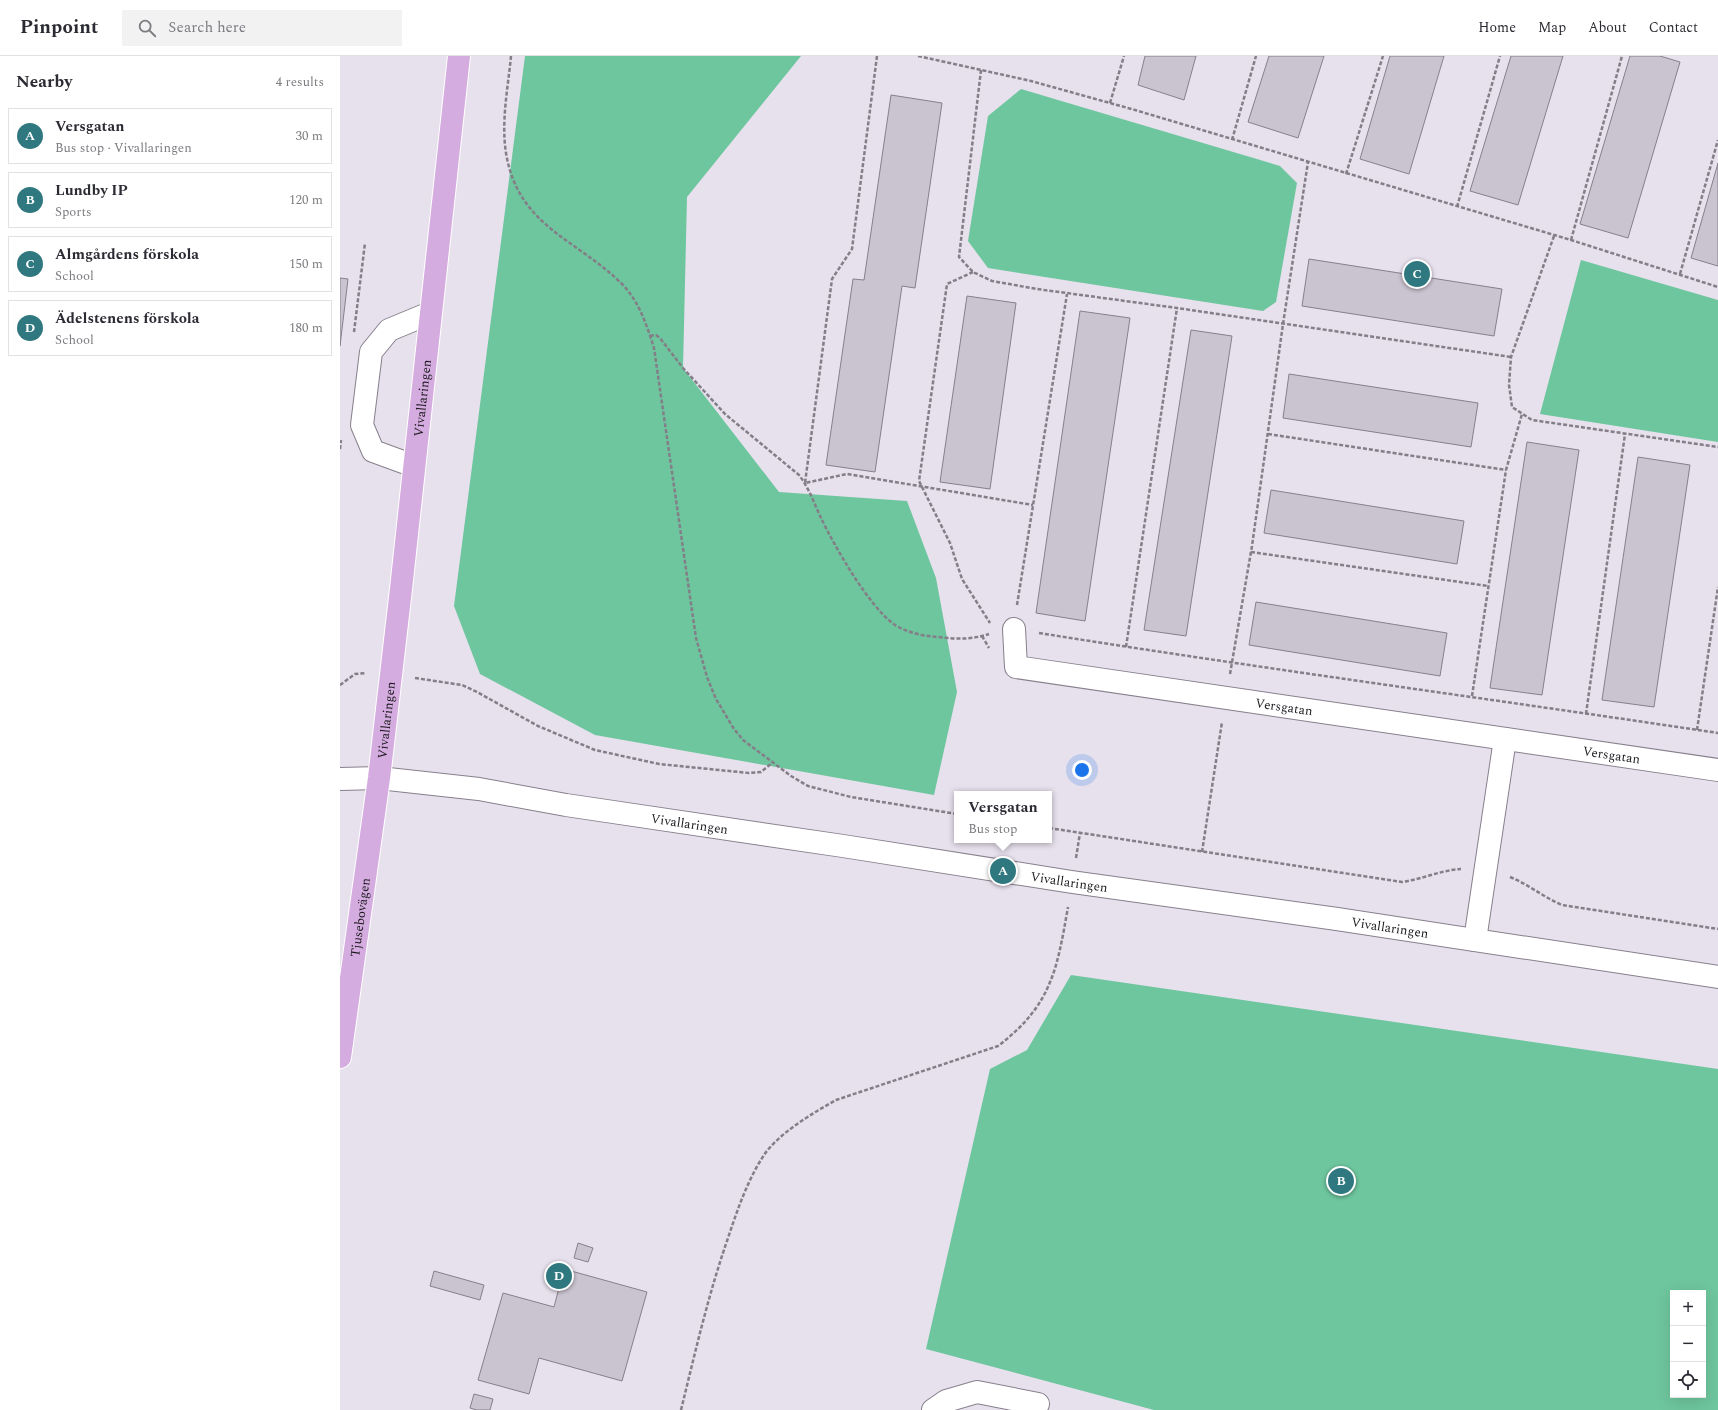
<!DOCTYPE html>
<meta charset="utf-8">
<style>
body{margin:0;font-family:Spectral,serif;background:#f2f2f3;color:#2b2b33}
.controls{position:absolute;right:12px;bottom:12px;display:grid;overflow:hidden;border-radius:0px;box-shadow:0 4px 16px #0002}
.controls button{width:36px;height:36px;display:grid;place-items:center;padding:0;border:0;border-bottom:1px solid #e1e1e2;background:#fff;color:#2b2b33;font:20px sans-serif}
.you{position:absolute;left:742px;top:714px;width:14px;height:14px;margin:-10px;border:3px solid #fff;border-radius:50%;background:#1a73e8;box-shadow:0 0 0 6px #1a73e833}
.badge{display:grid;place-items:center;width:26px;height:26px;border-radius:50%;background:#2f787f;color:#fff;font-size:13px;font-weight:700}
.pin{position:absolute;translate:-50% -50%;border:2px solid #fff;box-shadow:0 1px 4px #0006}
.popup{position:absolute;left:614px;top:735px;width:98px;height:52px;box-sizing:border-box;display:grid;place-content:center;border-radius:0px;background:#fff;filter:drop-shadow(0 1px 3px #0005);font-size:13px;white-space:nowrap;color:#7c7c81}
.popup b{font-size:15px;color:#2b2b33}
.popup::after{content:'';position:absolute;left:50%;top:100%;margin-left:-8px;border:8px solid transparent;border-top-color:#fff}
.list{margin:0;padding:0;list-style:none}
h2{display:flex;justify-content:space-between;align-items:center;height:52px;margin:0;padding:0 16px;font-size:17px}
h2 small{font-size:13px;font-weight:400;color:#7c7c81}
.list li{display:grid;grid-template-columns:26px 1fr auto;gap:12px;align-items:center;box-sizing:border-box;height:56px;margin:0 8px 8px;padding:0 8px;border:1px solid #e1e1e2;border-radius:0px}
.list b{display:block;font-size:15px;white-space:nowrap}
.list p{margin:0;font-size:13px;white-space:nowrap;color:#7c7c81}
.list em{font-size:13px;font-style:normal;color:#7c7c81}
.icon{flex:none;width:22px;height:22px;fill:none;stroke:currentColor;stroke-width:2;stroke-linecap:round;stroke-linejoin:round}
.map{position:relative;flex:none;width:1378px;height:1354px;overflow:hidden}
header{display:flex;align-items:center;gap:24px;box-sizing:border-box;height:56px;padding:0 20px;background:#fff;border-bottom:1px solid #e1e1e2}
header strong{font-size:19px}
nav{display:flex;gap:22px;margin-inline-start:auto;font-size:14px}
.search{width:280px;height:36px;background:#f2f2f3;display:flex;align-items:center;gap:10px;box-sizing:border-box;padding:0 14px;border-radius:0px;color:#7c7c81;font-size:15px}
main{display:flex}
aside{flex:1;background:#fff}
.map>svg:first-child{display:block}
.green{fill:#6ec69e;fill-rule:evenodd}
.building{fill:#cac3d0;stroke:#86808c}
.lines{fill:none;stroke-linecap:round;stroke-linejoin:round}
.minor-casing{stroke:#87808c;stroke-width:24}
.major-casing{stroke:#fff;stroke-width:24}
.path{stroke:#837e87;stroke-width:2.5;stroke-dasharray:4 2;stroke-linecap:butt}
.minor{stroke:#fff;stroke-width:22}
.major{stroke:#d5acdf;stroke-width:22}
.labels{text-anchor:middle;stroke-width:4;stroke-linejoin:round;paint-order:stroke}
.street-label{font-size:13px;fill:#1b191e;stroke:#e7e0ed}
</style>
<header>
<strong>Pinpoint</strong>
<div class="search"><svg class="icon" aria-label="search" viewBox="0 0 24 24"><circle cx="10" cy="10" r="6"/><path d="M15 15l6 6"/></svg>Search here</div>
<nav><a>Home</a><a>Map</a><a>About</a><a>Contact</a></nav>
</header>
<main>
<aside>
<h2>Nearby<small>4 results</small></h2>
<ul class="list">
<li><span class="badge">A</span><div><b>Versgatan</b><p>Bus stop · Vivallaringen</p></div><em>30 m</em></li>
<li><span class="badge">B</span><div><b>Lundby IP</b><p>Sports</p></div><em>120 m</em></li>
<li><span class="badge">C</span><div><b>Almgårdens förskola</b><p>School</p></div><em>150 m</em></li>
<li><span class="badge">D</span><div><b>Ädelstenens förskola</b><p>School</p></div><em>180 m</em></li>
</ul>
</aside>
<div class="map">
<svg width="1378" height="1354" viewBox="0 0 1378 1354">
<rect width="100%" height="100%" fill="#e7e0ed"/>
<g class="green">
<polygon points="185,0 461,0 347,141 343,312 439,436 567,445 596,522 617,636 594,739 255,679 140,618 114,550"/>
<polygon points="681,33 940,110 957,127 936,246 923,255 648,212 628,185 648,60"/>
<polygon points="1241,204 1378,244 1378,386 1200,358"/>
<path d="M731,919l647,94v341h-564l-228,-61 64,-280 37,-19zM1333,1237h30v102h-30z"/>
</g>
<g class="building">
<polygon points="805,0 856,0 844,44 798,29"/>
<polygon points="929,0 984,0 958,82 908,66"/>
<polygon points="1050,0 1104,0 1069,118 1020,103"/>
<polygon points="1171,0 1223,0 1178,149 1130,135"/>
<polygon points="1290,0 1320,0 1340,6 1288,182 1240,168"/>
<polygon points="551,39 602,47 575,232 562,230 535,416 486,409 513,223 524,224"/>
<polygon points="1378,107 1378,210 1351,202"/>
<polygon points="969,203 1162,233 1154,280 962,250"/>
<polygon points="0,222 8,223 0,290"/>
<polygon points="627,240 676,247 650,433 600,426"/>
<polygon points="740,255 790,262 745,565 696,557"/>
<polygon points="851,274 892,280 846,580 804,574"/>
<polygon points="949,318 1138,347 1131,391 943,362"/>
<polygon points="1187,386 1239,394 1202,639 1150,632"/>
<polygon points="1298,401 1350,409 1314,651 1262,644"/>
<polygon points="931,434 1124,465 1117,508 924,477"/>
<polygon points="916,546 1107,577 1100,620 909,589"/>
<polygon points="238,1187 253,1192 248,1206 234,1202"/>
<polygon points="224,1213 307,1236 282,1325 199,1302 189,1338 138,1324 163,1237 214,1251"/>
<polygon points="94,1215 144,1229 140,1244 90,1230"/>
<polygon points="134,1338 153,1343 150,1354 137,1354 130,1352"/>
</g>
<g class="lines">
<g class="minor-casing">
<g id="minor">
<polyline points="74,410 33,395 22,369 31,296 49,274 90,257"/>
<path id="s1" d="M674,573l2,38 702,103"/>
<path id="s2" d="M0,723l39,-1 100,11 87,16 277,41 229,36 265,37 381,58"/>
<polyline points="1135,884 1165,683"/>
<polyline points="593,1354 606,1345 637,1336 698,1348"/>
</g>
</g>
<g class="major-casing">
<g id="major">
<path id="s3" d="M0,1001l39,-279 22,-189 58,-533"/>
</g>
</g>
<g class="path">
<path d="M171,0c-3,32 -10,65 -5,97 12,74 71,86 116,131 17,17 25,42 32,64l42,290 11,39 9,22 18,30 9,11 48,36 17,10 43,11 106,17"/>
<polyline points="537,0 512,193 492,223 465,427 507,418 693,449"/>
<polyline points="578,0 691,25 795,54 1231,184 1378,231"/>
<polyline points="641,14 619,201 633,216 652,225 697,233 837,252 1171,301"/>
<polyline points="770,47 784,0"/>
<polyline points="892,84 916,0"/>
<polyline points="1006,118 1043,0"/>
<polyline points="1117,151 1160,0"/>
<polyline points="1214,180 1171,301 1169,329 1172,351 1192,364 1378,391"/>
<polyline points="1231,184 1282,0"/>
<polyline points="633,216 607,228 579,425 610,487 622,523 650,567"/>
<polyline points="1340,218 1378,84"/>
<polyline points="14,276 25,187"/>
<path d="M310,280l6,-1 4,3 23,30 42,46 74,61c10,13 15,28 22,43 14,29 48,89 74,107 13,8 29,11 43,12 19,2 33,3 51,-3"/>
<polyline points="928,378 1166,414"/>
<polyline points="0,393 1,384"/>
<polyline points="911,496 1148,530"/>
<polyline points="677,549 727,238"/>
<path d="M699,577c226,36 453,66 679,100"/>
<polyline points="642,580 649,592"/>
<polyline points="786,591 837,252"/>
<polyline points="890,618 912,490 943,268 968,106"/>
<polyline points="75,622 122,629 137,636 198,670 255,694 319,708 409,717 421,716 432,707"/>
<polyline points="0,629 15,618 26,617"/>
<polyline points="1132,640 1166,414 1182,358"/>
<polyline points="1246,658 1285,378"/>
<polyline points="1357,674 1378,531"/>
<path d="M709,772l353,54c21,-3 39,-12 59,-13"/>
<polyline points="862,796 882,666"/>
<polyline points="736,802 740,777"/>
<path d="M1170,821c18,7 33,20 52,28l156,24"/>
<path d="M341,1354c14,-57 27,-114 46,-169 10,-30 20,-60 37,-86 15,-22 49,-42 72,-55l162,-54c54,-41 59,-77 70,-139"/>
</g>
<use href="#minor" class="minor"/>
<use href="#major" class="major"/>
</g>
<g class="labels">
<g class="street-label">
<text dy="5" stroke="none"><textPath href="#s3" startOffset="664">Vivallaringen</textPath></text>
<text dy="5" stroke="none"><textPath href="#s1" startOffset="309">Versgatan</textPath></text>
<text dy="5" stroke="none"><textPath href="#s3" startOffset="340">Vivallaringen</textPath></text>
<text dy="5" stroke="none"><textPath href="#s1" startOffset="640">Versgatan</textPath></text>
<text dy="5" stroke="none"><textPath href="#s2" startOffset="353">Vivallaringen</textPath></text>
<text dy="5" stroke="none"><textPath href="#s2" startOffset="737">Vivallaringen</textPath></text>
<text dy="5" stroke="none"><textPath href="#s3" startOffset="141">Tjusebovägen</textPath></text>
<text dy="5" stroke="none"><textPath href="#s2" startOffset="1061">Vivallaringen</textPath></text>
</g>
</g>
</svg>
<div class="controls">
<button>+</button>
<button>−</button>
<button><svg class="icon" aria-label="locate" viewBox="0 0 24 24"><circle cx="12" cy="12" r="6"/><path d="M12 2v4M12 18v4M2 12h4M18 12h4"/></svg></button>
</div>
<div class="you"></div>
<div class="pin badge" style="left:663px;top:815px">A</div>
<div class="popup"><b>Versgatan</b>Bus stop</div>
<div class="pin badge" style="left:1001px;top:1125px">B</div>
<div class="pin badge" style="left:1077px;top:218px">C</div>
<div class="pin badge" style="left:219px;top:1220px">D</div>
</div>
</main>
